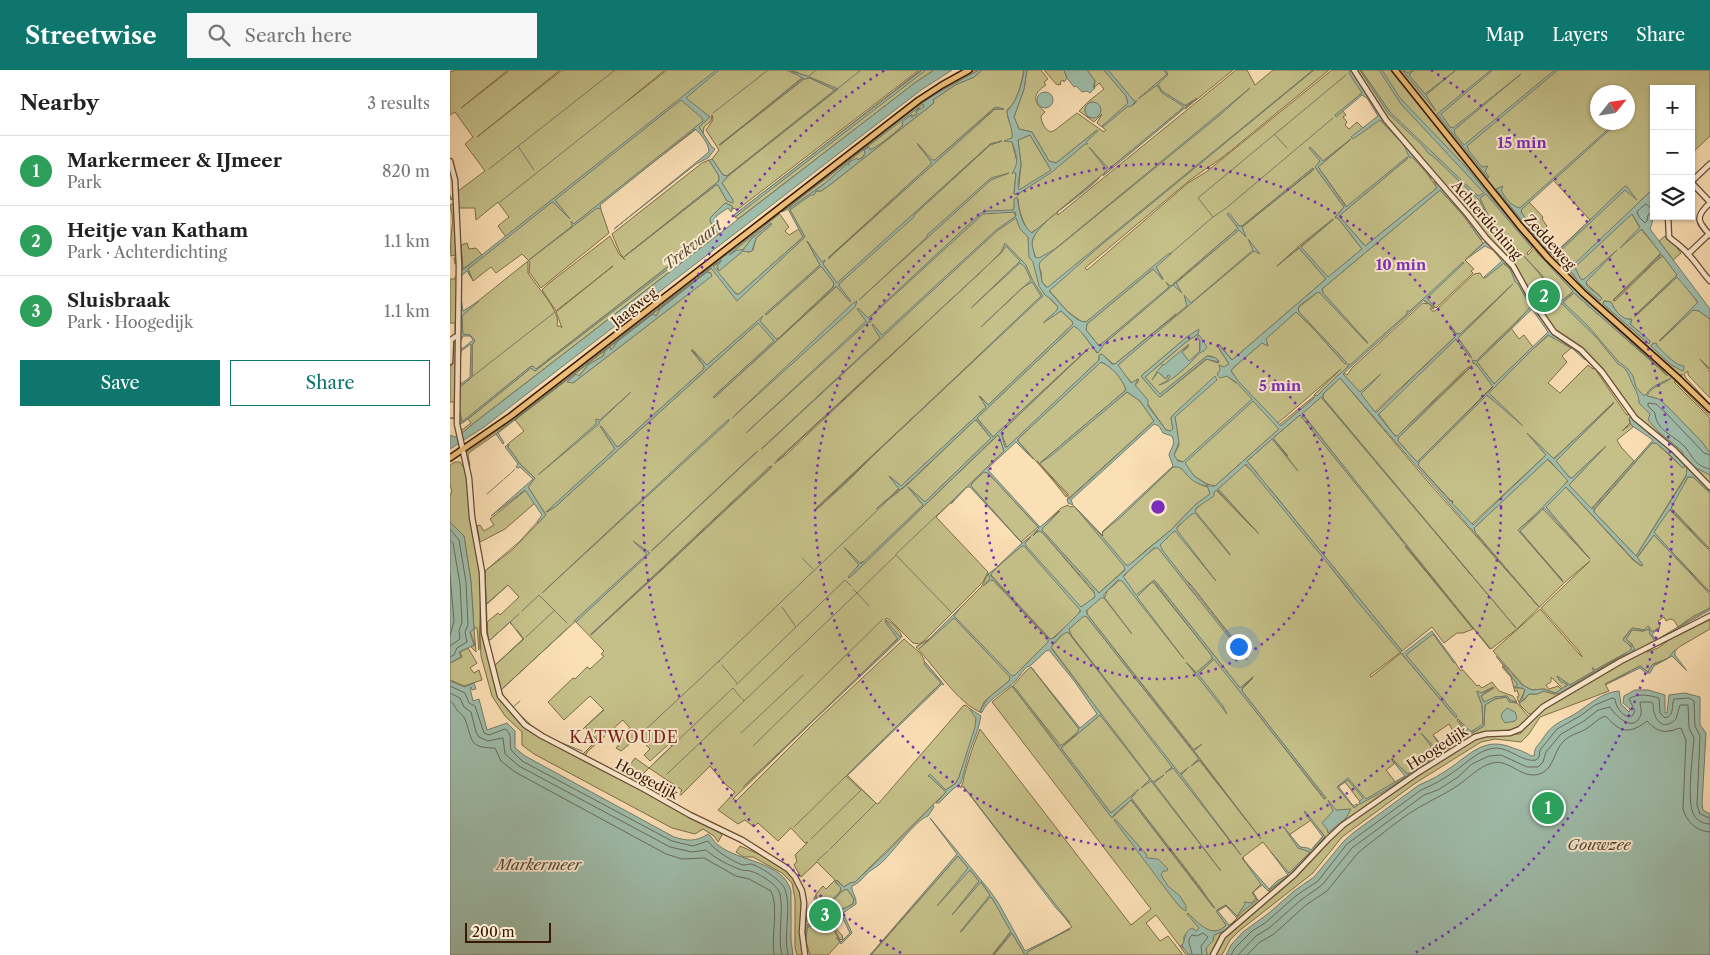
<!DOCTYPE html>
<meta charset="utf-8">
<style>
body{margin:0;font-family:"Libre Caslon Text",serif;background:#f6f6f6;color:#222}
.controls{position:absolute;right:15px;top:15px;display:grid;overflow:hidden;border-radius:0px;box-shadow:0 1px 4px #0004}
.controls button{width:45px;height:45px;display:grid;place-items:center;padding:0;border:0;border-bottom:1px solid #e0e0e0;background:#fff;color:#222;font:25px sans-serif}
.compass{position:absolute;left:1140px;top:15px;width:45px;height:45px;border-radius:50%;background:#fff;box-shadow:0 1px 4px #0004;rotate:60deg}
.scale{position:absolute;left:15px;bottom:12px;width:86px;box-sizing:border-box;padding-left:5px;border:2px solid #391805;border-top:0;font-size:14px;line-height:18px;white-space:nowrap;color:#391805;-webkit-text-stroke:4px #fceacf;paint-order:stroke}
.you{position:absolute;left:788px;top:576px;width:18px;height:18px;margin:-12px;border:4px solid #fff;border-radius:50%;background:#1a73e8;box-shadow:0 0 0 8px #1a73e833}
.badge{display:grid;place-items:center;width:32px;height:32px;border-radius:50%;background:#0f766e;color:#fff;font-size:16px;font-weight:700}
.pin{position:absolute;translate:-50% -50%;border:2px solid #fff;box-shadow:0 1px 5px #0006}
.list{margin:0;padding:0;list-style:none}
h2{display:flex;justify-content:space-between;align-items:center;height:65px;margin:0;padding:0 20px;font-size:21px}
h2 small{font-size:16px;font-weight:400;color:#767676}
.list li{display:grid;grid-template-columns:32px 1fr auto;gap:15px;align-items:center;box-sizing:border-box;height:70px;padding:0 20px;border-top:1px solid #e0e0e0}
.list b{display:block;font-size:19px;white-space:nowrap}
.list p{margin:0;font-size:16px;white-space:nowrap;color:#767676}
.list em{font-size:16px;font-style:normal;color:#767676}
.actions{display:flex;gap:10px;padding:15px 20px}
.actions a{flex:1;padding:11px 0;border:1px solid #0f766e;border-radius:0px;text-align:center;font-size:18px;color:#0f766e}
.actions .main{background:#0f766e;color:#fff}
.icon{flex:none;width:28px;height:28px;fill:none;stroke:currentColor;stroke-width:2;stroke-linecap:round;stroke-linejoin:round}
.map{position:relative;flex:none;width:1260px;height:885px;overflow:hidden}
header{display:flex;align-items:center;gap:30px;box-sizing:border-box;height:70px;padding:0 25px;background:#0f766e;color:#fff}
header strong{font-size:24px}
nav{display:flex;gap:28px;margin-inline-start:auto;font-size:18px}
.search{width:350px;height:45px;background:#f6f6f6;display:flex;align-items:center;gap:12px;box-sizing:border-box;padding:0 18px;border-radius:0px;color:#767676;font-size:19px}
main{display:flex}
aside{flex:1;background:#fff}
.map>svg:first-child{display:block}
.green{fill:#c5c089;stroke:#7f6c47;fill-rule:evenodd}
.water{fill:#9fbdab;stroke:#767b69;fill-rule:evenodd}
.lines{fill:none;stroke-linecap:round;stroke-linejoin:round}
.shore{stroke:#6c6a58;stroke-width:1}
.stream{stroke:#767b69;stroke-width:1}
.minor-casing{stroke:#6a4a31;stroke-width:7}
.major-casing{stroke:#391805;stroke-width:8}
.minor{stroke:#fceacf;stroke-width:4.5}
.major{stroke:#eec07a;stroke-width:5}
.ring{fill:none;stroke:#7b2cbf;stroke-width:2.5;stroke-dasharray:2.5 5}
.labels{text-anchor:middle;stroke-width:4;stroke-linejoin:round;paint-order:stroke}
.street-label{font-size:14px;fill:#391805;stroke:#fceacf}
.water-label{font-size:15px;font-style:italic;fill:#584a37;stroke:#fceacf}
.quarter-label{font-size:16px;letter-spacing:1px;fill:#7a1f14;stroke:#fceacf}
.centre{fill:#7b2cbf;stroke:#fceacf;stroke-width:2.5}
.ring-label{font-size:15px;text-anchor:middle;font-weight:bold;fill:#7b2cbf;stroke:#fceacf;stroke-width:4;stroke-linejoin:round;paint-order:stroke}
</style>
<header>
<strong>Streetwise</strong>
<div class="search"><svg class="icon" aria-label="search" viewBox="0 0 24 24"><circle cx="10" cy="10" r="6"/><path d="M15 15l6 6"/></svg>Search here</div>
<nav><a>Map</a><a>Layers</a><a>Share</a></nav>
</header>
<main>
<aside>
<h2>Nearby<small>3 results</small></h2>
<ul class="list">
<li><span class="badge" style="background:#2e9e5b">1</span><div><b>Markermeer &amp; IJmeer</b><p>Park</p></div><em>820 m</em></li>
<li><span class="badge" style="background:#2e9e5b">2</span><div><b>Heitje van Katham</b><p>Park · Achterdichting</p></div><em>1.1 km</em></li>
<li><span class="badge" style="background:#2e9e5b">3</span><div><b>Sluisbraak</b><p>Park · Hoogedijk</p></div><em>1.1 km</em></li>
</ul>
<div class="actions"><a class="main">Save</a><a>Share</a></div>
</aside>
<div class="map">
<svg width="1260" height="885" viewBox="0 0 1260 885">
<rect width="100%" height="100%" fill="#fbdfb5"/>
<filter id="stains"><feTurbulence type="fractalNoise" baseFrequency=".004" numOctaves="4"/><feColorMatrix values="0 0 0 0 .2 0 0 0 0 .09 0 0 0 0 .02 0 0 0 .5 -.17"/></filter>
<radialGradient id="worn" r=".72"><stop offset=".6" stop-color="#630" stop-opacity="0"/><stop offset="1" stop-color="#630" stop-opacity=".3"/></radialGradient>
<g class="green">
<polygon points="5,0 58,0 11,38 60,0 110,0 27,67 112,0 215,0 176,32 217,0 337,0 353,7 270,75 354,9 360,8 385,20 277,106 273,105 262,89 269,80 256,60 263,50 262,45 261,51 254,57 253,64 249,57 149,134 159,163 91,218 79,202 80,192 72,184 46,203 41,197 23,211 18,199 56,167 48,156 59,147 48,132 26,150 25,138 9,138 6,123 7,108 8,121 35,101 15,74 23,67 5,42 0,45 0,2"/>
<path d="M341,0h128l-182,140 -3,-2 -2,2v-4l-7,-3 -15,19 6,7 -180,140 -3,-3 -3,1 -68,55 -2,-10v11l1,1h-3l2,-37 12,-10v-32l3,-5 -5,-5h-8v-21l66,-53v12c7,12 34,39 29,53h3l2,2 -6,-16 57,-46 -57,45 -14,-21 6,-6 62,-48 9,18 6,6 -5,-7 -8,-19 90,-71 7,-3 10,16v5l-94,75 91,-71h2l9,16 5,-2 -10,-16 6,-7 110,-87z"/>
<polygon points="471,0 472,0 325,116 475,0 484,0 466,12 288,149 285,147 301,134 284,145"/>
<path d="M525,0h4l-40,22 -20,13 -128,100 132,-102 1,4 -3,3 -2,-2 -3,3 1,3 -7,3 -12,13 -21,17 -7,3 -1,-3 -5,3 1,3 -2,4 -13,8h-3l-23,19 -34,24v1l26,-18h5l10,-7 103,-81 -1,-3 22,-15 19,-8 8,-7h42c-2,11 -7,34 -17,40l1,8 5,13 -1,11 5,20 -3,32h4l3,-30 -3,-24 12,-5 21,35 35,-27 1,1 -1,-2 11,-12 -37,30 -4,3 -7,-2 -17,-29 -13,-3 -5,-12 10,-28 3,-19h14l7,9 -4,3 2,3c-14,9 -13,17 -1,27l-4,4c0,6 4,14 10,16l4,-2 22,-17 27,19 2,-2 -9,-7 5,-9 -8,8 -15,-11 10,-10 15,-12 -5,-6 -5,5 1,-7 -8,-11h17l22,26 2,8 -25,22 25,-20 5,-1 4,-4h-3l-26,-31h125l-48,39 9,-9 -10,6 -1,2 -126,104 1,3 178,-145h11l8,15 18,-15h56l-106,87 -33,23 -105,88 2,2 101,-87 18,-11 126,-102h18l13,22 -21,18 4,5 -3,2 4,5 -2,3 4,4 8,-7 6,6 17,-11 44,52 13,19 -72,58 -26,-30 69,-58 -61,49 -29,-40 33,-28 -28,22 -13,-14 10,14 -4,7 28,39 -9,10 3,1 24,31 -34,29 -27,-31 32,-28 -34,27 -22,20 22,-18 27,31 -94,81 -13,-16 -2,1 12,19 -12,10 10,2 9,7 -1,-7 -4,-5 2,-3 29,-25 6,2 -3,-6 31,-27 14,13 35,39 1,-2 -47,-50 -1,-4 20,-16 2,1 48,50 -45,-50 -1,-4 118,-99 23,25 20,28 -18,17 9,9 -3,2 2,2 -37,35 -10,-10 -1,2 9,9 -4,-1 2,3h3l39,-37 6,-1 3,5h2l18,-15 7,6 18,33 2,-1 3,4 -57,56 -3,-1v3l3,1 17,22 -76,76 -19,-21v-3l74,-72 -5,2 -70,68h-2l-17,-23 78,-74 14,18 1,-1 -13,-18 55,-54 -53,50h-3l-8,-8 7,10 -81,76 -32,-37 1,-2 3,2 5,-7 71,-65 5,1 -5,-4 -73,67 -2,-2v2c-11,10 -21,19 -31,29l-3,-1 27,-26 -63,54 1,2 34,-28 1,1 -99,88 -8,-2 -13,-8 -11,-14 -8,-3 -1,-4 5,-10 -4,-28 40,-40 -41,37 -3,4 2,11 -1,2 -6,-1 -29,-41 -2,-3 4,-6 -1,-1 -6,4 -14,-16v-2l58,-51 -61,50h-2l-11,-10 -3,2v4l-92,88 -6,-16 88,-84 -96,89 -16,-19 1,-1 96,-91 6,4 17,23 8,-10 42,-36 -48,39 -13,-16 1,-6 66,-55 10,10 -7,-12 -70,55h-4l-15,-11 -25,-29 -1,-10 -9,-25v-6l5,-12 -6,4c-7,-5 -13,-25 -13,-34l-5,11 7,17 8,10 14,53 16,17v3l-10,9 13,-8 11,10 1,3 -85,81 -8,-9 6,11 -85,79 -12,-10 10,12 -15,15 23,-18 68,-65h1l15,18 -66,64 -17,-15 15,18 -57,55 -6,3 -11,15 149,-143 1,1 5,15 -68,66 52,55 -5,10 -59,59 -5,3 -6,-1 -23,-23 -4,-2 -1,2c6,1 15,10 17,17l-2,-1 -167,163 3,2 78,-78 90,-84 16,14 4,6v2l18,21 -95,93 30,29 2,-1 84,-97 3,-1 9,9 5,3 -21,60 -3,6 -10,7 -16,-16v3l16,15 -91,90 -5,1 -6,4 -7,-7 -2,2 6,6 -1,4 -11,11 -4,-3 -9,-1v-5l7,-8 3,3 9,-9 -18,-18 -16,15 -7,-12 3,-4 -2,-6 13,-13 -3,1 -14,-15 -13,13 -20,-18 -4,4 -9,-7 -7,4 -20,-14 17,-18 -11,-9 -14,-17 -29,29 -2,-1 3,-4 -33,-22 -14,14 -17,-9 6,-9 5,2 6,-8 14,10 23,-22 -5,-4 2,2 -19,17 -6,-6 6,-6 -12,-12 -17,14 -5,-3 5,-6 -2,-5 11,-9 -7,-8 -35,31 -3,5 -2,-2 14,-14 -12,-13 19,-17 -14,-14 -26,24 -16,-18 25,-24 2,1 12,-12 3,2 14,-13 -3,-2 3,-3 -28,-29 3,-4 -78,72 -7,-24 29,-27 -13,-17 -20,18 -2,-1 -1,-17 11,-9 2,2 19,-18 -11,-12 -22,20 -1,-34 27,-21 34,-35 -18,-28 7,-9 -14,-13 -13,-18 1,-4 15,-12 -9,-11 197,-152 25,32 68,-63 -16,-29v-1l-8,5 1,-2 140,-109 27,-17zM641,32l5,1 4,5 -1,6 -5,4 -6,-1 -3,-6 1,-5zM544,38l10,1h-9l-167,149 103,-94 1,-2 -14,-17 14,16 3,-1zM552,71l-12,4 -151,139v2l12,16 -14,-16 -123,112 -1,-1 61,-56 -15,-19 -204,185 -8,5 68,-63 -15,-23 17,21 2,-1 85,-77v-3l-13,-16 16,15 52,-45 17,19 3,-1 54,-51 1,-4 -13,-17 -55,49v-1l54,-49 -13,-24 15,22 3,-3 -2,4 14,20 149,-136 4,-4zM863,98l1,1 -3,3 -70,56 5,9 -7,-8 -63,54 4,7 -7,-6 65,-56 -10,-14 11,12h3zM257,202l4,1 -29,26 -109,84 15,-18 15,-9 2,-5 6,-1 7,-9 35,-27 3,2 4,-7zM468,260l-131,124 -12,9 3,-4zM748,264l-12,8 -41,35 14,18 48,-39h4l8,5 -1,2 -11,-4 -47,38 -19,-21 47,-40zM750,270v12l-14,15 -13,11 -5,-4 -2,5 -6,-5 7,-11 22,-17 -7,6 7,10 11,-11zM533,282l-167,157v-1zM322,396l-109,103 -72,66 178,-168z"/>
<polygon points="594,0 614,0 617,8 614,12 613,10 610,12 611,14 610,15 606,14"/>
<path d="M905,0h5l28,42 1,-1 -28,-41h32l140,177 -6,6 1,2 7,-8 175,165v4l-35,-35 -1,1 36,36v37c-14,-23 -36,-40 -57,-58h-6l63,69v19l-71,-65 -57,-71 -28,-18 -52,-80 -6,-4 -111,-130zM1085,180l40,40 93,86 -94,-83 -11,9 -1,-1 11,-10z"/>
<path d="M949,0h311v66l-19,18v-65h-37v99l-24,23 10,17 21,25 -48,47 2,1 41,-40 7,-5 14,18 -1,2 -41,39h2l39,-37 3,-1 19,26 -39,38 34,-31 6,1 11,8v50l-10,-10 10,12v27l-22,-23v-4l-4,3 2,4 24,26v3l-29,-28 1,-5 -3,2 -101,-90 -35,-36 -1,-5c19,18 37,38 57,55l3,-2 -22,-20 -7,-12 -3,-1 -30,-26 3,-4 15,15 32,-30 -37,-40 -24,22 14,15 -1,2 5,7 -9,9 -16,-21 -1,-5 -6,-2 -3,1 26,32 -6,-3zM1148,22h30v30h-30zM1154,231l7,1c4,9 11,19 20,17l1,1 -2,4 20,17 -1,3 -40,-35 -6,-5z"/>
<path d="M3,120l5,74h-3l-1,-6 2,-2 -1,-1 -4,1c-1,-11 0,-20 1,-30 2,-6 -1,-15 -2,-21l3,-1 1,-4 -4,-1v-4v3h3z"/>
<path d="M329,143l10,14 -4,4 4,4 10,-6 4,8 -64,57h-3l-23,-27 28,-23 -245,190 -26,18 -2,3 2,11h-2l-2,-11 1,-3 37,-26 17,-15zM321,153v2l-15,13 -3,12 -4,2 -6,-1 -25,19 -1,-4c10,-11 15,-12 27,-17l7,-10z"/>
<polygon points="271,158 275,159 24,353 10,365 10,358 12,360 21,353 18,349 81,298 85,301"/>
<polygon points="1215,166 1224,175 1228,177 1227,178 1231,183 1223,190 1209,171"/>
<polygon points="17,173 19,179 26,178 32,185 13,199 11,175"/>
<polygon points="5,207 8,207 8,266 5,265 5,253 0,253 0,209 5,209"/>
<polygon points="1061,258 1069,269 1074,265 1083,277 1044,314 1027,292"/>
<polygon points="1099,265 1121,278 1112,286 1117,292 1098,313 1110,323 1138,295 1143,299 1145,297 1148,300 1147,302 1176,344 1177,345 1179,344 1182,347 1179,349 1180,353 1172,361 1181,354 1183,357 1167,370 1171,377 1184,391 1141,439 1119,415 1156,376 1122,408 1120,408 1105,391 1164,333 1103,389 1077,363 1096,385 1021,455 1002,433 1003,431 1001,431 968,395 969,392 1036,325 1049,334 1039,323 1084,278"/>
<polygon points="5,269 7,269 5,349 0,348 4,348 4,332 0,332 0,294 3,284 2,272 5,272"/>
<path d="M650,292c11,3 23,17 26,28l-86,73 87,-71 13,9 14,20 -86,78v-5l-31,-33 30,34 -1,2c-15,-20 -32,-38 -48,-56v-2z"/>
<path d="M890,308l89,105 110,124 -64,-75 -1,-4 73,-69 21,21 -10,14 8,-7 67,73 8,6 1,-2 -5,-6 17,-23 56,59v14l-18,9 -14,10 -4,-7 -4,-1 -4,2 -2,-4 -6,4 2,6 -8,5 -4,-6 -4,4 -12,-2 -9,11 9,9 -2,3 -35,19 -3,-3 2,4 -24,14 -13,-9 3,5 7,3 -4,5 -12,-12v5l-5,3 3,4 9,-3 4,4 -7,3 -11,-4 -12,1 -8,-4 -31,-35 47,-42 42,48 -3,-6 -38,-43 49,-47 -25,21 -48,47 -26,20 -86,-103 68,83 -10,4h-6l-13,10 -12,-16 -30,24 -132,-162 83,107 48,56 -31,23 1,2 30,-24 54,64 1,-1 -50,-61 25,-21h2l21,28h1l5,8h3l14,16 2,-1 3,3 10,-6 7,9 14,5 4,6 -7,-2 -3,-4 -12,1 -10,6 -4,-7 13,-8 -1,-1 -12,6 -4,-1 5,13 1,20 -13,7 -12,-13 -1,1 11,15 -10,5 -9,-16 -16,11 11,13 6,-3 1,4 -60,40 -52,38 -41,42 -28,25 -1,-4 20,-15 -26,-33 -20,15 1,3 19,24 -10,8 6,10 -39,34 -9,19h-4l-1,-7 7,-13 11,-4 13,-13 -1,-2 -10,-11 -9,5 9,15c-6,8 -12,7 -21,4l-21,7v8l-4,2 5,3 5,6h-4l-7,-10 -23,-30 -10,8 14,18 8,-5 15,19h-156v-2l2,-2 43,-24 -109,-141 -3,2c4,-5 3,-9 5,-15 4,-15 9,-30 15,-44l151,196 20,-16 -159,-207 20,-16 100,132 19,-18 83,108 -14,-21 -69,-89 4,-4 -24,19 -50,-65 39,-33 -13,-20 -36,-48 13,-14 4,-1 105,135 -3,2 3,-2 62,80 -164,-212 -2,-6 15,-14 3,2 112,142 -6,5 6,-4 48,61 -53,-70 3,-3 -3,2 -107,-136v-4l14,-13h4l2,-6 15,-13 15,-16 23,-18 56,-54 38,39 -36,-40 26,-25 10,9 4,1 -11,-13 25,-22 16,17 -15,-18 27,-23 104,128 -102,-130 19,-16 151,179 -149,-178v-4zM1095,436l45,53 -47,-50 -23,22 43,50 -45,-51zM728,502l14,14 53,68 -54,-64zM703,512h3l84,106 13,-10 -11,11v2l84,107 -2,1 -109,-140h-1l-16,15 1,2 -13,-14 10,11 16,-14v-3zM985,686l-39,27 -10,-13 8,-6 -2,-6 13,15 3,1 22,-16zM895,712l16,21 -7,4 -16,-20zM861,750l13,15 -13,15 -11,-3 -11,-12z"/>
<polygon points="1202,373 1206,373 1233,398 1235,396 1237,398 1237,404 1186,486 1144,442 1144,440"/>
<polygon points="5,392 10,392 16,401 31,515 29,580 27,558 24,558 26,582 21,577 25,575 20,561 24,559 21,512 14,466 0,452 0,426 2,421 0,415 0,395"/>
<path d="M728,396c12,6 12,17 30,21l2,7 -15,11 -24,25 -26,21 -46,42 -57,-63v-2l17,-17 -19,17 21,-20 7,-3 2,2 4,-1 29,30 -1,-3 71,-66z"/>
<polygon points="534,402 538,403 588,457 571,472 521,416 522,413"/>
<polygon points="1238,407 1243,407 1260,423 1260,479 1221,438 1221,436"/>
<polygon points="76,420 85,433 55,459 30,472 27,456 30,455 34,461 44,455 40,449"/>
<polygon points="1219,439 1260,481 1260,522 1205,464 1204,462"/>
<polygon points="589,458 585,463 590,461 592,462 646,525 645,527 632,537 628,545 602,569 600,569 540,504"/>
<path d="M538,504l2,3 -1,3h4l56,60v2l-40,39 -25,21 -4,9 2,2c-24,-9 -48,-48 -66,-66l13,-8 53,-53z"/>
<polygon points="32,540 33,563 49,627 65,648 76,657 263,757 272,765 268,772 264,766 253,759 245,764 222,758 84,684 72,675 72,662 55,646 42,626 31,586 30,566"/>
<polygon points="1260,547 1260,559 1229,577 1217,589 1203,594 1198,602 1190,596 1155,614 1159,621 1090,647 1079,664 1071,672 1045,669 1031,672 964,714 892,767 863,803 789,861 780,870 772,885 765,885 771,870 886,763 914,741 1016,674 1035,665 1070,664 1091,640 1168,595 1195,581 1197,582 1208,578 1223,567"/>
<polygon points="1199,559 1200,564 1205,571 1221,562 1222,564 1115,621 1114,620 1120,616 1184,579 1182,574 1176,569 1182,560 1193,561"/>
<polygon points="18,578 27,593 20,598 24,603 29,600 32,610 14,616 0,610 0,593 12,587 10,582"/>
<polygon points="1053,596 1068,615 1065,618 1072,618 1075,620 1069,633 1074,630 1079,624 1087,624 1094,621 1104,624 1113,621 1113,623 1090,637 1082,644 1079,644 1070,635 1067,627 1069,626 1067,620 1065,622 1061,607 1052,597"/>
<polygon points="581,597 629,659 628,662 611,676 563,616 575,602"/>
<path d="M1057,627l2,5 8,1 12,14c-10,17 -25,12 -42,15 -11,2 -22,10 -32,15l-3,-2 32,-19 1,-21 10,-6z"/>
<polygon points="290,776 320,789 339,801 351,822 354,885 347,885 345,877 345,829 342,813 332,803 303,787 294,787 286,782"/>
<polygon points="508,786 529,811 511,834 530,811 547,835 561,861 542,885 421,885"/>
<polygon points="397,819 404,829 403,834 393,839 384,841 379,835 392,821"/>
<path d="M369,833l5,1 8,6v4c-6,8 -18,9 -27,12l2,-9 12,-1z"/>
<polygon points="384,848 386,848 387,860 392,865 393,869 390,870 382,855 390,872 378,885 360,885 356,872 357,857 371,854 380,850 382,855"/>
<polygon points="562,863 575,885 544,885"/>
</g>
<g class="water">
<path d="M266,0h3l-33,28 24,19 -11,10 13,20 3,2 -7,9 -12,6 -82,65 95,-77c0,-8 -8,-18 -14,-23l-95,76 1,4 -4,-1 -68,52 43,-34 -1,-5 3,3 2,-2 127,-101 -1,-3 -21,-18 -126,100 15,19 -17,-17 -2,1 -83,66 4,10 -5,-8 -6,5 -1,-39 2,32h2z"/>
<polygon points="337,0 357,6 388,19 278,106 272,113 283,130 283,133 277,131 268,115 266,115 174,187 269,111 269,106 259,90 262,89 273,105 277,106 385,20 360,8 354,9 269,75 353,8"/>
<polygon points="472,0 476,0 285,147 284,145"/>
<polygon points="484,0 502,0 471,20 34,357 0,379 0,367 1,365 4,367 10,365 24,353 466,12"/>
<path d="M529,0h3l-8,7 -19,8 -22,15 1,3 -103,81 -10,7h-5l-2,4h-3l-21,15 15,27 -68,64 -26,-33 -213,165 6,10 -1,1 -7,-10 2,-2 281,-218 -50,41 8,-5h6l8,-11 20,-16v2l-15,13 -4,13 -4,1 -5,-1 -24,20 -2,-5 5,-6 -9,6 23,28h3l64,-57 -15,-28 -6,3 137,-107 20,-13zM473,34l1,3 -8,4 1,3 -6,3 1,-2h-1l-9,7 1,3c-9,9 -21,19 -33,25l-1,-3 -5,3 1,3 -2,4 -5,3 -1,-2 -8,4v3l-2,-1 -23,20 -34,24v1l-1,-2z"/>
<path d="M574,0h3l-3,19 -10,28 5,12 13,3 17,29 7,2 4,-3 37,-30 1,1 -12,11 2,2h-3l-33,28 -34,22h-4l2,-21h-4c8,-11 4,-19 0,-31l-8,-1 8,-3c1,-10 -4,-17 -5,-27 9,-7 16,-29 17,-41zM580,65l21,35 -32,20 -1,-5 3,-21 -3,-24z"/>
<polygon points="614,0 637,0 645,11 643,17 645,18 640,23 637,21 632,22 626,16 624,17 617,8"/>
<polygon points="654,0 658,0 685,32 680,37 678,36 653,57 652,56 678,33 676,26"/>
<polygon points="713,0 716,0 718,5 708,14 712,21 736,36 747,28 653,106 657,100 639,77 659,99 733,38 733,36 712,23 707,15 688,29 717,4"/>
<path d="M863,0h1l-214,176 -51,45c9,9 24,31 37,31l82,-68 4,-1 -16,14 7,13 -10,-11 -66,55 -1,6 13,16 70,-59 -3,-5 4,4 3,-1 65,-57 -11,-14 2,-1 10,13h3l71,-58 1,1 -72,58 4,10 -7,-7 -63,53 6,10 -9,-8 -68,58 -7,10c-8,-8 -14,-21 -24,-27l-97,92 16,19 96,-89 -88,84 4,15h2l92,-87v-5l3,-1 10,10h3l72,-58 -3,-11 7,8 62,-53 -5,-11 12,15 -6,-3 -4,3 -132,111 13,18 7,-4 -3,6 13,15v6l18,24 4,1 3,-2 -2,-11 3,-4 41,-38 2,4 -42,37 4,25 -5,13 4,6 5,1 69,-63 -15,-16 -10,-7 -7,2 -3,-4 3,-4 -1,-5 5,2 5,-3 -12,-19 1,-1 14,16 94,-81 -27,-31 -22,18 56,-47v1l-32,27 27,30 34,-28 -24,-31h-3l9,-11 -29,-40 5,-6 -11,-13 1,-1 13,14 28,-22 -33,28 28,40 61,-50 1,1 -69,58 26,30 72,-58 -3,-7 2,-1 30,35 17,23 -2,2 -18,-25 -23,-25 -118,99 1,4 45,50h-1l-47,-50 -2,-1 -18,13 -2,3 1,4 48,51 -2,1 -35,-39 -14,-13 -30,27 2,7 -6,-3 -29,25 -2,3 8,11 42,44 33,-28v-3l3,1 20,-20 11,-9v-3l2,1c19,-17 37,-34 57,-51v-3h3l53,-49 1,1 -37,35 8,10 -11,-8 -81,74 17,18 21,-18 -20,20 14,18h2l79,-76 -6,-11 7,9h3l53,-50 -55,54 14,20 -2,-1 -14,-18 -78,76 17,21h2l75,-71 -74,73v3l19,21 76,-75 -17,-23 -3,-1v-3l3,1 42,-40 13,-15 2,-1 21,30 21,11 12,12 -2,2 -12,-11 -25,-14 -14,13 -45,45 34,33 -36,-31 -68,67 -1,3 32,36h2v2l21,22 73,-70 -19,-22 27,26 60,-57 -58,59 14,17h2l34,-32 -37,39 23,24 61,-69 -22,-15 -2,-7 3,-1 16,14 1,3c11,2 29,23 36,32l-2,2 -15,-15 -12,-10h-4l-58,66v3l42,44 50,-79 1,-9 23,21v4l-17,-16h-5l-17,31 39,43 -40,-42 -16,23 56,62 -56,-59 -17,22 6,8 -1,1 -8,-6 -68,-73 -20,20 44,52 -46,-51 -24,23 43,51 -45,-52 12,-10 38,-39 -20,-22 -74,69 1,4 64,75 -199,-229 -17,16v4l193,230 -195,-231 -19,17 188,235 -190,-234 -27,23 25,33 -26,-32 -25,22 155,190 -2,1 -47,-56 -1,-3 -106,-129 -28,25 41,45 -42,-44 -3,2v4l-18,12 -1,3 35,43v1l-35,-42 -3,1 -15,13v3l39,51 -41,-50 -3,2 -12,12 3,6 82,104 2,5 -89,-112h-4l-31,28 13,19 18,-15 2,2 84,106 14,-12 -12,12v3l84,107 -1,1 -111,-140 -16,15 25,32 4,8 -41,-52 10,11 16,-14v-3l-58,-74 -3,1 -14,14 47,62 -62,-78 -4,-1 -14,14v3l28,37 -28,-36h-3l-15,13 1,3 106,136 9,-6 -8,7 67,88 -61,-79 -9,6 8,-7 -112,-142 -3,-1 -15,13 2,6 109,139 9,-7 -8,8 60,80 -68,-87 -8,5 7,-6 -104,-135c-6,1 -15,11 -17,16l102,134 11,-7 -10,8 67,88 -70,-90 -10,7 9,-9 -50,-64 -39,33 50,65 28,-24 -8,9 84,110h-1l-83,-108 -17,15 -2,3 -100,-132 4,3 43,57c7,-2 17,-10 20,-17l-48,-62 49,61 17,-14 -22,-32 -26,-32 -3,1 -16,15 -3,1c-6,5 -10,14 -16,18 -11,9 -23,15 -29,27l-2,-1 8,-13 21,-17 1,-4 -56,-59 -35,31 42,-42 -7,9 58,60 3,-1 33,-33v-4l-55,-58h-2l-8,6 7,-8 -2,-4 8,-6 -5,6v2l59,63 4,-1 27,-27 -57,-65h-2l-25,21 25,-24 -52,-56h-3l-16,17 3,-5 50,-48 -5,-15 -1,-1 -6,5 -130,126 -13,12 -1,-1 11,-12 -15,-18 17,17 62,-59 -15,-18 17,15 66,-64 -14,-18h-2l-69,65 -30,24 23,-20 -10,-13 12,10 85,-79 -7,-11 9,9 85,-81 -1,-3 -11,-10 -18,12 14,-13 1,-3 -6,-7 -7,-5 -6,-9 -6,-24 -4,-5 -1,-20 -8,-8 -4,-11 -19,13 -232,215 -4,3 119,-111 -8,-13 1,-1 9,11 114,-105 20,-14 -1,-4 -32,2 -107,98 -7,7 2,3h-3l-122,111 120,-112 -9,-12 1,-1 10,10 113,-105 5,-2 27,-1 1,-2v-9l3,-2c2,11 4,29 15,36l68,-56c-13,17 -64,44 -68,65 0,5 2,10 3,15l4,1 16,-9 195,-161 -30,27 -178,145 -3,4 3,18 4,5h2zM1082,239l16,23 -54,52 -17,-22zM651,292c10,4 22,17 25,28l-86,73 11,-7 76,-64 13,9 14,20 -85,78h-2l1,4 5,2 -2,-5 83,-76 5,2 4,7 9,3c4,9 -1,11 -3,19l4,11 -71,66 19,-15 52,-50c10,-1 11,6 17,11 4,4 9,6 15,8l2,-1 3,9 -15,11 -24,25 -42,35h-3l-26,-31 -25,-27 49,59 1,4 -26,23 -57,-63 1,-2 17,-17 -20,16 -52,-57v-2l28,-26 17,17 -15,-18v-2zM803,331l26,28 -64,57h-6l-15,-10 -9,-13zM534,402l4,1 51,55 -6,8 5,-5 4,1 52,59 1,6 -14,10 -55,-61 -1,-3 6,-6 -9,6 -51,-57 1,-3z"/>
<path d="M900,0h2c24,42 51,70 81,107l-2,1 -18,-20 -4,-1 -5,-12 -24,-25 -27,19 -2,-2 27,-21 -11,-18 -5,-3 -26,22 -1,-2 27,-22 -13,-20z"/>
<path d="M910,0h1l29,42 88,84 6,-3 -83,-89 -22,-34h3l18,28 65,68 68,81 -1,1 -46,-54 -6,4 12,25 48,50 21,28 9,-6 3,-4 -38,-41 40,40 93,86 -94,-83 -11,9 25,24 30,35 10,8 5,7 3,11 7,8h3c5,-10 16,-12 25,-17 -6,6 -20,8 -24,18l12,3 10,9 33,34 8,11v22l-16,-8 -5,-6 -3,1 -4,-11 -22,-18 -12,-13 2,-6 -11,-11c0,-7 -2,-10 -5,-16 -5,-9 -5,-18 -16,-23l-22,-27 -36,-35 -21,-29 -15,-17 -32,-30 -12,-25 -45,-43 -7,-5 -5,-7 -35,-33z"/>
<polygon points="952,0 958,3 964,0 959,5 975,24 1006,0 976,25 986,41"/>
<polygon points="1041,0 1043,0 991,44 1000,57 1003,58 1071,4 1004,60 1005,64 1014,75 1095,8 1105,0 1108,0 1017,76 1019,81 1032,97 1038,96 1035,101 1039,107 1038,108 987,44"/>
<circle cx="595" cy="30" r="8"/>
<circle cx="643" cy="40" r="8"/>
<polygon points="546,37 554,39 545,39 378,189 481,94 481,92 467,73 482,90 485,90"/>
<path d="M1165,53h2l-95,86 -1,3 19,27 17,13 68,-66 2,1 10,13 -12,-10 -66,62 2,5 11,9 82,-78v8l-3,3c3,9 3,21 -1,30l60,80v10l-11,-8 -6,-1 -33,31 38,-39 -21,-25 -43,40 43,-42 -15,-20 -49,46 48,-47 -19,-25 -22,19 20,-21 -8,-13 -57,53 5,11 3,2 34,-30 -31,32 1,4 15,12 -2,3 -21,-18 -6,-9 -31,-29 -46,-56 7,-3 -2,4c4,8 10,16 19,18z"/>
<polygon points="552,71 540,75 464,145 464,147 389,214 389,216 401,231 400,232 386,216 264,328 263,327 324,271 308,253 105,437 96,442 165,379 150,356 152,357 167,377 169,376 254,299 254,296 242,279 257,295 313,246 310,251 326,269 329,268 383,217 384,213 371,196 316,245 315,244 370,195 357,171 372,192 375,190 373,194 387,213 536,78 540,74"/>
<polygon points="559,103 541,110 409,230 477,167 477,165 541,108"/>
<polygon points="275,133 282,136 282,140 281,142 278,138 266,146 271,158 268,161 94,294 85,301 81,298 18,349 11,354 10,353 9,341 12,352 80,297 83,296 86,299 266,160 260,151 260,148"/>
<polygon points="1036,171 1061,196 1080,232 1078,232 1068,214 1065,212 1060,198 1054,193 1035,208 1034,207 1052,191 1043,180 1035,176 1015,190"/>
<polygon points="555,173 576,195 583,211 593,226 432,377 395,414 366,440 591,226 582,212 572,218 531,257 581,210 575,197 570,193 521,238 570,191 556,176 552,182 324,394 533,200 551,182"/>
<polygon points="257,202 261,203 262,206 123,313 117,312 126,304 129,306 138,295 153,286 155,281 160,277 161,280 168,271 203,244 206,246 210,239"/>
<polygon points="11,227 13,241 29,231 12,246 13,264 20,265 25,270 22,275 22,307 10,317 9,338 9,296 11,314 20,307 21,274 11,281 10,294 10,275 12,279 23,270 20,266 13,266 10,273"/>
<polygon points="407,231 405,237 282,348 402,234"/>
<path d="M1154,231l7,1c4,9 12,19 21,17l-2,5 20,17 -1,3 -46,-40z"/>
<polygon points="749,259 748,264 736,272 695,307 710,324 757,286 766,288 769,292 756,289 710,327 708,326 691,306 738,266"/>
<path d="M749,265l8,12 -3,4c-7,2 -12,11 -18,16 -8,7 -16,15 -27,18l8,-4 3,-5 -2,-1 -2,4 -8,-7 -6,8 6,-10 4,-4v-2l2,1 25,-21 -7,8 7,9 11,-10v-10l-3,-5z"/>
<path d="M1206,273l2,4c7,6 17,19 26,19v4l-2,1 -12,-7 -19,-18 1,-2z"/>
<polygon points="181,322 149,352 149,354 88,405 146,354 146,349 150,350"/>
<polygon points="279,349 278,352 92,523 259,367"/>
<polygon points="58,374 58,377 71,395 85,408 78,417 96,445 88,453 87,452 92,445 75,420 41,446 83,409 70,397 68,398 66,397 68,394 55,377"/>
<polygon points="308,381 206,477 201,481 303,385"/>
<polygon points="322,396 320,399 141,565 141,564"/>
<polygon points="0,452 14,466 21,512 24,559 20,562 24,575 9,582 11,587 0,593"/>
<polygon points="183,471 200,483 126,552 124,551 197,484"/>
<polygon points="1260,538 1260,540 1205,571 1200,564 1199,559 1193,561 1182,560 1176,569 1185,579 1180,583 1169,587 1110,623 1104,624 1094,621 1087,624 1079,624 1070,633 1069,632 1072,629 1075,620 1072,618 1064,617 1068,615 1046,586 1072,615 1082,620 1094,619 1105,623 1118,615 1110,611 1107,606 1120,615 1144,601 1142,597 1145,600 1181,580 1181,576 1173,570 1182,558 1194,560 1198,556 1202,562 1210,558 1202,564 1206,570"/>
<polygon points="436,551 451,568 293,717 448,569 435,552"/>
<polygon points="982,561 1005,592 1004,593 983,564 956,585 1007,646 1006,648 952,584"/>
<polygon points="1225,580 1225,585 1237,601 1222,586 1204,596 1200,603 1196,603 1190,598 1155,615 1190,596 1198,602 1202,595 1217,589"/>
<polygon points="475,592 494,615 492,614 486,620 397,706 397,705 491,613 474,594"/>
<path d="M0,611l15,6 9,-4 2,6 -4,1 -1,-3 -1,1 3,13 6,-2 8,31 20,-7 8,8v17l10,8 149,81c13,4 22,5 34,-3 5,3 5,8 10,11 21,17 65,16 73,46v49l2,15h-343z"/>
<polygon points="1044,617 1031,626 1034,632 1045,627 1057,626 1060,630 1067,633 1059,632 1056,627 1045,629 1035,635 1034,656 1002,675 1002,674 1018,664 1008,649 1021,662 1033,654 1032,635 1027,621 1032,623"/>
<path d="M1185,620h13l17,5v18h2l2,-18 16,-2 15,4v28l6,8 -4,71 1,6 7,4v141h-484l5,-10 12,-13 26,-19 25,-22 20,-14 30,-36 9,-8 66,-48c12,-5 23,-11 34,-19 20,-15 34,-29 60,-18 6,2 13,4 18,8h3c1,-10 3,-9 8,-16 12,-19 19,-17 36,-28 13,-9 25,-20 41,-21l2,13 8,8 1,-3 -7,-6 1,-7z"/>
<polygon points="519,638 531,646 528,659 519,683 511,713 503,719 489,733 486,733 496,722 480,707 478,706 480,704 496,720 506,713 509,707 525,657 526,648"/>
<polygon points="1057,638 1065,642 1067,648 1065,651 1055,653 1051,647 1052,643"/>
<polygon points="971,663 989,682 993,680 983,665 994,678 1001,676 936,720 910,734 909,732 913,728 898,710 888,716 903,736 907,734 908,735 904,738 887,717 898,708 916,729 955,706 941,689 958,704 985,685 986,683"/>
<polygon points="513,716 620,853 606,838"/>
<polygon points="878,730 886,740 901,739 896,748 878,763 877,759 872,753 883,741"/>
<path d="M483,735l1,2 -6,9c-13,4 -36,38 -49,49 -3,2 -6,4 -9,6 -7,6 -10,12 -18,15 -1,6 5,11 4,18l-13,9 9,20 -11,11 -5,-7 5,5 9,-9 -10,-21c-12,8 -18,12 -33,15l-1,15h-1v-16c9,-4 21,-4 27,-12v-4l-8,-6 -5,-1v13l-12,1 -1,-1 10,-1v-11l-2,-6 2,-3v4l9,1 4,2 11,-10 1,-4 -6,-7 1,-1 8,7 6,-4 5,-1 33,-31zM397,819l7,10 -1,5 -10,5 -9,2 -5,-6 13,-14z"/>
<path d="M855,741l20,26 -34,37 -22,16 -1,1 -6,-6 -9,7 4,8c-7,7 -14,9 -20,18l-11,-12 -8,5 11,14 6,-4 -11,10 -10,4 -1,6 -7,7 1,7 -19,-1 -6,-8c4,-6 1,-14 10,-18l5,3 2,-3 -12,-14 1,-1c10,10 25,27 38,12l-10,-14 10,-6 11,11 8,-12 -1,-2 8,1 4,-5 -4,-5 9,-9 -19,-26 27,31 8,-8 11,-6 -17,-23 18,21 21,-21 -12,-4 -15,-22 17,21 8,1 3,2 12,-13 -19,-25z"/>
<polygon points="480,748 540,821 549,834 575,881 620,859 579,881 577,883 577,885 575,885 562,863 543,885 561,862 542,828 540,827 512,861 510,862 540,825 531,812 502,845 529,811 520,800 487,836 518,798 508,786 420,885 507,784"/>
<polygon points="665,749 696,784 697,788 708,789 718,799 717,801 713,801 711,805 718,816 730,826 736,836 736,841 731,838 721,826 664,750"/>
</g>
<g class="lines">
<g class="shore">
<polygon points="1196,134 1203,140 1198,145 1197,151 1195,153 1189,147 1187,142"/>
<path d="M1260,385l-6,-2 -39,-41 -9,-8 -8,-1v3l7,7c1,17 18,22 29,33 10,11 9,19 26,23"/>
<polyline points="0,459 9,470 16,512 18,555 15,562 17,572 7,578 4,585 0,587"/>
<polyline points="0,470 3,473 10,514 12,553 9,560 10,569 0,576"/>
<polyline points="0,504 4,551 0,566"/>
<path d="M0,616l15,7 4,10 6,3 9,27 5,2 16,-6c8,4 4,14 6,21l11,11 150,80 21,5 15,-5c6,9 25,21 35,24 3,0 6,-1 8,-1 9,2 31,17 34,25 7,20 -2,45 3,66"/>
<path d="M0,623l10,5 4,9 7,5 5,20 3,5 9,4 15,-3 2,16 14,12 151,81 22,5 14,-2c9,8 22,15 33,19 4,2 7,1 11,2 9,2 28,14 30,23 4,20 -3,41 2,61"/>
<path d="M0,631c5,3 4,5 7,9 3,4 6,5 8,9 8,21 3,29 30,29l6,13 14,11 151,82 16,5 22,-1 32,18 13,3 22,12c8,16 0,45 3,64"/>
<path d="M742,885c0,-8 -7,-13 0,-20l5,1 6,-3 5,4 -7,9 1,9"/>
<path d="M781,885l4,-7 17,-17 13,-8 32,-28 21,-14 29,-37 74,-54c12,-5 23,-11 34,-19 13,-9 24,-22 41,-23 14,0 28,15 40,12l3,-3 1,-7 17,-21 23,-13 15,-11 17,-7 3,1c1,8 6,16 14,18l4,-2 2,-4 -6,-12c8,-6 20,-4 30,-1l1,15 5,5c10,-2 6,-12 9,-19l15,-1 5,3 1,25 5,10 -3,69 3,9 10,4"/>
<path d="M788,885l18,-19 13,-8 32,-28 21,-15 30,-37 72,-53 14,-5 20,-13 14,-13 17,-8 12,-1 26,12h11l5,-5 3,-10 15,-18 23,-13 14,-11 12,-3c6,10 25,27 31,7 1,-4 -1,-8 -1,-12h12l1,2c0,14 9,29 23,15l4,-14h8l1,23 5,10c-1,16 -8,65 0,77 3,6 10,9 16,9"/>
<path d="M797,885l13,-13 14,-8 32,-29 21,-14 30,-37 8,-7c20,-15 40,-33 62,-44 10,-6 20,-10 30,-17 11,-7 21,-19 35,-23 18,-5 31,19 50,10 12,-6 12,-22 21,-31 6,-7 16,-9 23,-13 7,-4 11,-10 19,-13 3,2 5,5 9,8 11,11 23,5 33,-3 6,6 12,12 22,10 4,0 8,-3 12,-3l5,12 -3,69c4,13 13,22 27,23"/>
</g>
<g class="stream">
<polyline points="358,7 366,0"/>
<polyline points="386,20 411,0"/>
<polyline points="263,43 318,0"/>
<polyline points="883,48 775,139 763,147 748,128 896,5"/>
<polyline points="825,65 837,78"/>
<polyline points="68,76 84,100"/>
<polyline points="39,99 165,0"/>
<polyline points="50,132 176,32"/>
<polyline points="720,184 763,147"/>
<polyline points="23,306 105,242"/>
<polyline points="61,403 65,399"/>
<polyline points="54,409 60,404"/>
<polyline points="37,424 53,410"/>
<polyline points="446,484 503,430"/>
<polyline points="352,488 363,499"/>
<polyline points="403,519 407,523 446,485 501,542"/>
<polyline points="36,534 57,516"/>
<polyline points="72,541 89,525 117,553"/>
<polyline points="37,549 35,501 70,471 88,451"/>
<polyline points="37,552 38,569 40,570 69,544"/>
<polyline points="60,553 65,558"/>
<polyline points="347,556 395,510 401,516"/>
<polyline points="76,567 105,540"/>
<polyline points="269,591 435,433"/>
<polyline points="272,595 287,613"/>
<polyline points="44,596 74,569 67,560"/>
<polyline points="127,607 137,597"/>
<polyline points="286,615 346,557 332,537"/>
<polyline points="51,620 120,556"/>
<polyline points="51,620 53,625 64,639"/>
<polyline points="294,631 407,523 419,536"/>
<polyline points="63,637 70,631"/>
<polyline points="67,642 81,655"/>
<polyline points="82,656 93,664"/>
<polyline points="133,659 153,640"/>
<polyline points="193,662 269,591 270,592"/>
<polyline points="291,663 353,605"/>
<polyline points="94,664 105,670"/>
<polyline points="107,671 132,681"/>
<polyline points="303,676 432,550"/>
<polyline points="203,694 283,618 291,628"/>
<polyline points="217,704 294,631 293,629"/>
<polyline points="344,757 396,706 411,720 361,769"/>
<polyline points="380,779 426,733 412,720"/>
<polyline points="367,791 378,781"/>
</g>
<g class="minor-casing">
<g id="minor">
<polyline points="904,0 936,50 1018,145 1036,168 1063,196 1083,232 1104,262 1131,280 1152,302 1185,348 1224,380 1260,417"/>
<polyline points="0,91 5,110 9,196 7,354 19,408 22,447 32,502 34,563 50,626 75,655 92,666 194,719 240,745 292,770 338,799 345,807 352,821 354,833 352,862 355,885"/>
<path d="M1241,112l18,19 1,2c-15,14 -13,18 0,32"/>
<polyline points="1241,112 1260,94"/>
<path d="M1218,146l1,21c4,4 8,6 12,10 12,10 19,23 29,34"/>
<polyline points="1238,184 1259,164"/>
<polyline points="0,292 1,270 5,267"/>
<polyline points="763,885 773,866 844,805 878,769 893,755 969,702 1025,667 1036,664 1060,663 1070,659 1093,637 1171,591 1260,546"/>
</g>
</g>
<g class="major-casing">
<g id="major">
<polyline points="945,0 1070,156 1098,188 1133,223 1228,308 1260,339"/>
<polyline points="0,388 61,346 469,30 492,15 519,0"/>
</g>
</g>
<use href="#minor" class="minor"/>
<use href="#major" class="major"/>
</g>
<g class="ring">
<circle cx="708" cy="437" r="172"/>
<circle cx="708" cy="437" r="343"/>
<path d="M451 883A515 515 0 0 1 435 0M981 0A515 515 0 0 1 965 883"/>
</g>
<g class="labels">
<g class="street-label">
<text transform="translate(1037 150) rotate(49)" y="5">Achterdichting</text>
<text transform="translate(1100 172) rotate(48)" y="5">Zeddeweg</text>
<text transform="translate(184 237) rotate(-38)" y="5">Jaagweg</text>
<text transform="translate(987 678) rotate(-32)" y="5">Hoogedijk</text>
<text transform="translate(197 709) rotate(28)" y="5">Hoogedijk</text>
</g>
<g class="water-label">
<text transform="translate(243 175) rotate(-38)" y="5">Trekvaart</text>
<text x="1149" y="780">Gouwzee</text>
<text x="89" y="800">Markermeer</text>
</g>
<g class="quarter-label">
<text x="174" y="673">KATWOUDE</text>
</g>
</g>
<circle cx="708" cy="437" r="8" class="centre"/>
<g class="ring-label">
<text x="1072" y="78">15 min</text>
<text x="951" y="200">10 min</text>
<text x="830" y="321">5 min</text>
</g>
<rect width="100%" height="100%" filter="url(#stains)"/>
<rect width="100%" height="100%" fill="url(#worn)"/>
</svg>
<div class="controls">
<button>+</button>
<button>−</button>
<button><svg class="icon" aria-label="layers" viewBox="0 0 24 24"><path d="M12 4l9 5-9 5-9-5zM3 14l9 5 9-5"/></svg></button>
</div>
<svg class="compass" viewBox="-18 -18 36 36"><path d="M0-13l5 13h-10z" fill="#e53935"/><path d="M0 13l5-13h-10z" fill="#767676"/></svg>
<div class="scale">200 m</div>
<div class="you"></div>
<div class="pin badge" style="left:1098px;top:738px;background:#2e9e5b">1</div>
<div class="pin badge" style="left:1094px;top:226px;background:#2e9e5b">2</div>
<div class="pin badge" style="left:375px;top:845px;background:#2e9e5b">3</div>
</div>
</main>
